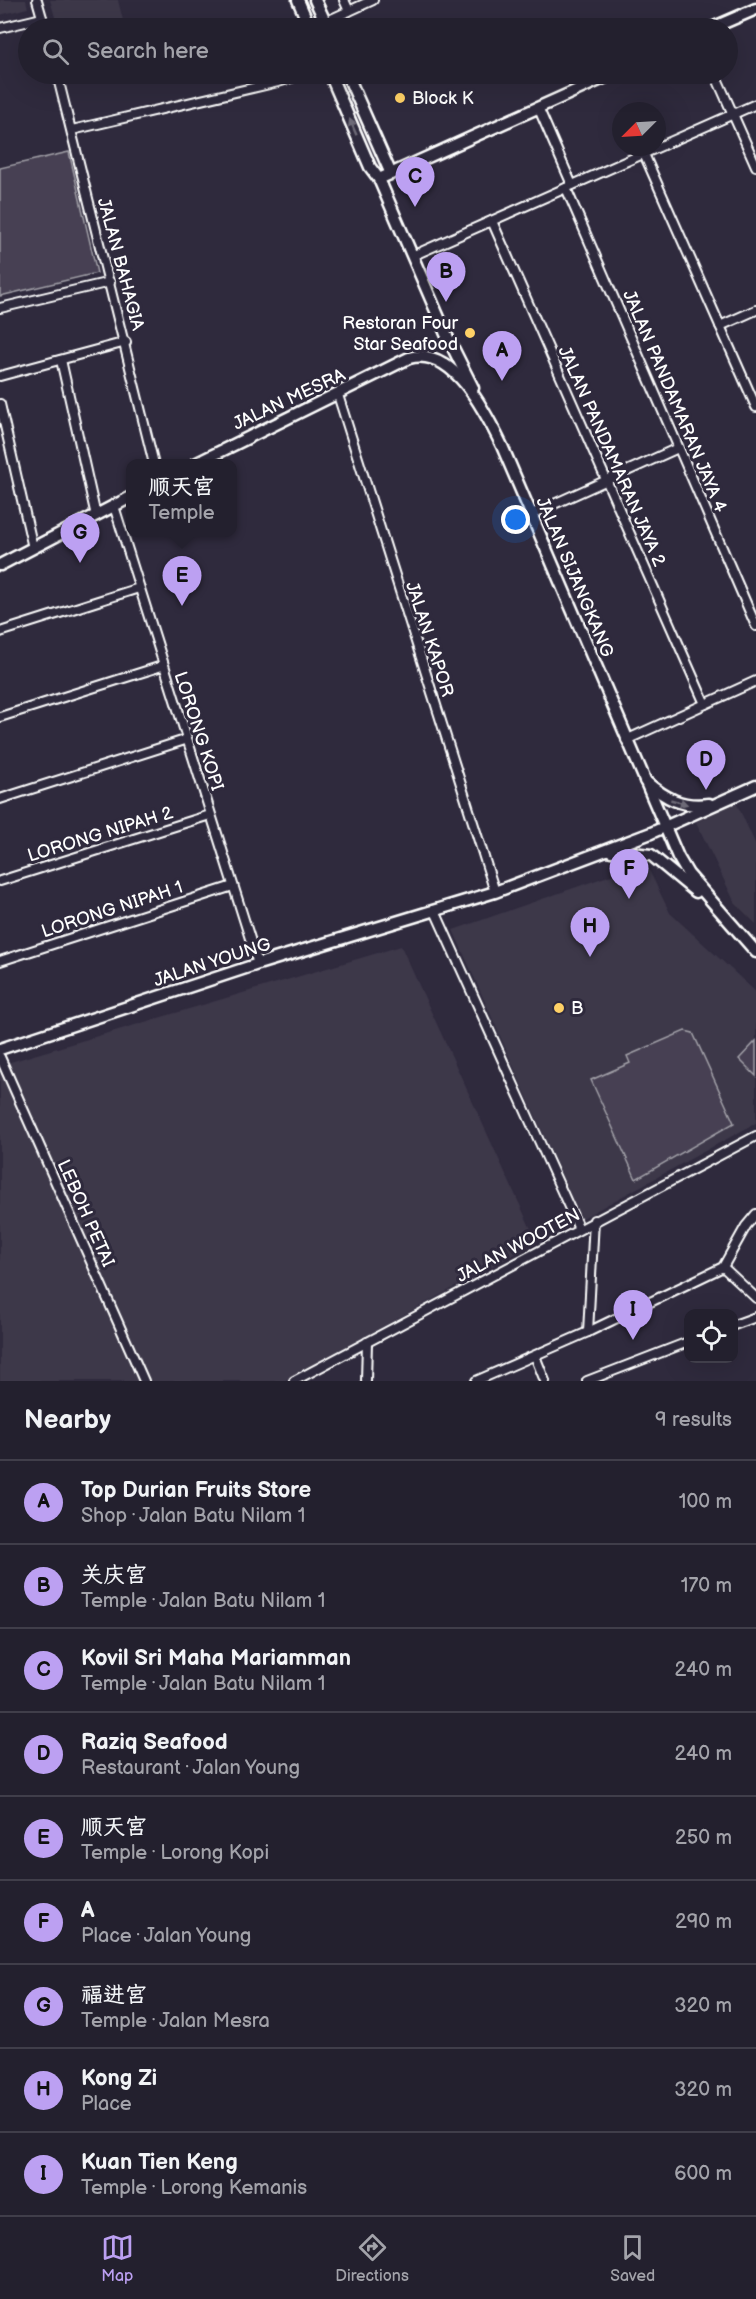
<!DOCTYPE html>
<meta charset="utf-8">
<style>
body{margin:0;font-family:"Balsamiq Sans","LXGW WenKai TC",sans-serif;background:#2f2d3a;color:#f1f3f6}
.controls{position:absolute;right:18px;bottom:18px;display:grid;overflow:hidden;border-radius:12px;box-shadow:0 6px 24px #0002}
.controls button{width:54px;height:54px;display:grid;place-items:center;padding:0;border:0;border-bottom:2px solid #403e4a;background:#23202e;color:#f1f3f6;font:30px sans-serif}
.compass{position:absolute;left:612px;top:102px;width:54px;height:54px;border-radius:50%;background:#23202e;box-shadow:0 6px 24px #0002;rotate:246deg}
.you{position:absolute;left:516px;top:520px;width:21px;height:21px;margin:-15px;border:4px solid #fff;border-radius:50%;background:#1a73e8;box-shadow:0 0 0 9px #1a73e833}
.badge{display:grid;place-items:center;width:39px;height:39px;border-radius:50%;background:#bca0f2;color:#111;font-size:20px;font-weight:700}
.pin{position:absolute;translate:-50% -50px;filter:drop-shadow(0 2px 3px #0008)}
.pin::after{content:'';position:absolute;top:32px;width:21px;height:18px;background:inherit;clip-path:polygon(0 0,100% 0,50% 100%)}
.popup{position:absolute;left:126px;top:459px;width:111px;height:78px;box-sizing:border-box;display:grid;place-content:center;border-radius:12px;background:#23202e;filter:drop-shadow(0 2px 4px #0005);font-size:20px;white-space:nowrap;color:#a3a3aa}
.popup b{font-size:22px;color:#f1f3f6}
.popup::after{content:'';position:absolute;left:50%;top:100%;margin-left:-12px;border:12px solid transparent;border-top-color:#23202e}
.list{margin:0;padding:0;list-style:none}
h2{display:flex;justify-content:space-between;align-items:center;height:78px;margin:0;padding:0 24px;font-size:26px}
h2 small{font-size:20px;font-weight:400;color:#a3a3aa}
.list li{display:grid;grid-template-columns:39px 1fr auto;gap:18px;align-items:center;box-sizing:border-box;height:84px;padding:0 24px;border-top:2px solid #403e4a}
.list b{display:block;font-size:22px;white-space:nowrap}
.list p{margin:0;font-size:20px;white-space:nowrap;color:#a3a3aa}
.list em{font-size:20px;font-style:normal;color:#a3a3aa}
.icon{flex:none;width:33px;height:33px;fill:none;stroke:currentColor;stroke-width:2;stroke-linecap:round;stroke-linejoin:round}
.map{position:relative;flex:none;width:756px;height:1381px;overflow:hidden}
.search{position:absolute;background:#23202e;box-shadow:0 6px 24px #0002;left:18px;right:18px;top:18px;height:66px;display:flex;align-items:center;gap:15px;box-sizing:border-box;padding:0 21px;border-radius:33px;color:#a3a3aa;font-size:22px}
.sheet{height:834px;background:#23202e}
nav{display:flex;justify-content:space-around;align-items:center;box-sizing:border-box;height:84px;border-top:2px solid #403e4a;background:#23202e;font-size:16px;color:#a3a3aa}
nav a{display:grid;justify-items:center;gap:3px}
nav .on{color:#bca0f2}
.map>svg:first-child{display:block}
.built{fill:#3c3749}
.green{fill:#464152;stroke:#a2a0a8;stroke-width:1.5}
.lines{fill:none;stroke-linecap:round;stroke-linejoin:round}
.street-casing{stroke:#fff;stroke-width:12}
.secondary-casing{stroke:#fff;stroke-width:15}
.street{stroke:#2f2a3d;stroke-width:8}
.secondary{stroke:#2f2a3d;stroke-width:10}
.oneway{fill:#6d6a77}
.poi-dot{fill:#ffd166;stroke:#2f2a3d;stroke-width:2}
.labels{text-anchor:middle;stroke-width:6;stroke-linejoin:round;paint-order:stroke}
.poi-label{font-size:18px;fill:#fff;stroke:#2f2a3d;text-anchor:start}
.street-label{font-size:18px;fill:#fff;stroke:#2f2a3d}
</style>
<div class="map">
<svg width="756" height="1381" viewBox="0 0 756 1381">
<rect width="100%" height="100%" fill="#2f2a3d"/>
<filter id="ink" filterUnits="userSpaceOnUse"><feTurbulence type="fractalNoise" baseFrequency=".0167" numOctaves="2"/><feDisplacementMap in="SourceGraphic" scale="12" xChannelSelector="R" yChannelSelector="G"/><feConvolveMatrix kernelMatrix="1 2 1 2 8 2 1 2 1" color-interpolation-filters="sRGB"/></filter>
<g filter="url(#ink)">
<g class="built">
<polygon points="0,0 26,0 28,8 0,15"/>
<polygon points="50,0 118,0 125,28 58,28"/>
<polygon points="736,802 756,845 756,924 735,903 696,822"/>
<polygon points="637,866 647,866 670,913 756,992 756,1123 581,1219 453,930"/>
<polygon points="401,946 537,1242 284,1381 0,1381 0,1065"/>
</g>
<g class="green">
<polygon points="69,152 97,273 0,296 0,168"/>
<polygon points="685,1031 693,1033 734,1123 636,1179 591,1080 630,1063 627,1056"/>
<polygon points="756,1041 756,1076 739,1059"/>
</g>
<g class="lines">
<g class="street-casing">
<g id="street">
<polyline points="37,0 45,28"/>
<polyline points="344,0 349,11"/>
<polyline points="325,22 373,0"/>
<polyline points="0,28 42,18"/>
<polyline points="57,74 154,464"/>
<polyline points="715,74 756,166"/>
<polyline points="538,107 572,185"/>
<polyline points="72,130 278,82 304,74"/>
<polyline points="644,154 756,407"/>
<polyline points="566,188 756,626"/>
<polyline points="492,221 705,704"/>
<polyline points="412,256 756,104"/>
<polyline points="0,308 110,282"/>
<polyline points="720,326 756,310"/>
<polyline points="61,360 96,516"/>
<polyline points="0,376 126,342"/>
<polyline points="338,395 495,892"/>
<polyline points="0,404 33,548"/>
<polyline points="114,506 258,964"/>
<polyline points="532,514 678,448"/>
<polyline points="0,632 139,588"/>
<polyline points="0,717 162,666"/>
<polyline points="626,740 756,681"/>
<polyline points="0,799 185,740"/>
<polyline points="0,881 210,815"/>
<polyline points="435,911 579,1229"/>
<polyline points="0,961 233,886"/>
<polyline points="0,1057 144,1381"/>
<polyline points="723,1267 756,1298"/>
<polyline points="734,1325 756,1317"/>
<polyline points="588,1332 594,1220"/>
<polyline points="535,1356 545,1381"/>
<polyline points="294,1381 756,1136"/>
<polyline points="366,1381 367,1342"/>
<polyline points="476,1381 588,1332 723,1267 746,1226 756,1214"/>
<polyline points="587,1381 688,1342"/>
</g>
</g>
<g class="secondary-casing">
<g id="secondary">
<polyline points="298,0 310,28"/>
<polyline points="315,0 328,28"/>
<polyline points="712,28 756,9"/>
<polyline points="330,74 370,167 379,179 446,334 473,388"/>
<polyline points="347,74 391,174"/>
<polyline points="379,179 613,74"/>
<path d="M195,464l214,-106c44,-13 77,55 93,88l176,411 10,17 68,78"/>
<polyline points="0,565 131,497"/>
<path d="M645,781c20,17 37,27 64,23"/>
<polyline points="611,851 651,855 696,892"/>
<polyline points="0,1049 258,964 495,892 651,833 756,786"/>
</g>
</g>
<use href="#street" class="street"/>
<use href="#secondary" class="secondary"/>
</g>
<defs><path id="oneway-solid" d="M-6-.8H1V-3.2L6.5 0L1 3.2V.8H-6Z" transform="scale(1.5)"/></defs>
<g class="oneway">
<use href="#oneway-solid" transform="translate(353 127) rotate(-113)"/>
<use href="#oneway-solid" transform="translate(679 802) rotate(16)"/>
</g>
</g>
<g class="poi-dot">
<circle cx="400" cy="98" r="6"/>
<circle cx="470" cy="333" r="6"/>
<circle cx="559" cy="1008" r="6"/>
</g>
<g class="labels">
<g class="poi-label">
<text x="412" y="104">Block K</text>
<text x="458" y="329" text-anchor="end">Restoran Four<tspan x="458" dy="21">Star Seafood</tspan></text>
<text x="571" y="1014">B</text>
</g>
<g class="street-label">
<text transform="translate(121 264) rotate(75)" y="6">JALAN BAHAGIA</text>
<text transform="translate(289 399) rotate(-25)" y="6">JALAN MESRA</text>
<text transform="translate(675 401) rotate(67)" y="6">JALAN PANDAMARAN JAYA 4</text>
<text transform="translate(612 456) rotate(66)" y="6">JALAN PANDAMARAN JAYA 2</text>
<text transform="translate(575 577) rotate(67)" y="6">JALAN SIJANGKANG</text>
<text transform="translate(430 639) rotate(72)" y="6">JALAN KAPOR</text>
<text transform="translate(199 731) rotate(72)" y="6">LORONG KOPI</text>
<text transform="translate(100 834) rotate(-17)" y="6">LORONG NIPAH 2</text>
<text transform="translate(112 909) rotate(-18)" y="6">LORONG NIPAH 1</text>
<text transform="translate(212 962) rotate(-18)" y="6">JALAN YOUNG</text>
<text transform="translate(86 1213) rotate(66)" y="6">LEBOH PETAI</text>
<text transform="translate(518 1245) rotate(-28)" y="6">JALAN WOOTEN</text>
</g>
</g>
</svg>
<div class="controls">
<button><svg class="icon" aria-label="locate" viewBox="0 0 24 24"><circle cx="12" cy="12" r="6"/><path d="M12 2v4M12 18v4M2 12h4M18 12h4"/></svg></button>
</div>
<svg class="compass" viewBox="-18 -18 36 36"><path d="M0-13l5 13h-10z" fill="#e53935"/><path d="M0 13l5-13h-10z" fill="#a3a3aa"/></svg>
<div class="you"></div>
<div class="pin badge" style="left:502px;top:381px">A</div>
<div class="pin badge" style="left:446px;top:302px">B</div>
<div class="pin badge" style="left:415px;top:207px">C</div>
<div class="pin badge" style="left:706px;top:790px">D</div>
<div class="pin badge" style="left:182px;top:606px">E</div>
<div class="popup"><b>顺天宫</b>Temple</div>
<div class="pin badge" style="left:629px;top:899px">F</div>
<div class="pin badge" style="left:80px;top:563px">G</div>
<div class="pin badge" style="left:590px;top:957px">H</div>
<div class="pin badge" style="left:633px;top:1340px">I</div>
<div class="search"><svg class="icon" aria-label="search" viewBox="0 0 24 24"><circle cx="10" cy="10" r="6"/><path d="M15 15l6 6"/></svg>Search here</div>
</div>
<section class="sheet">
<h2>Nearby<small>9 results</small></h2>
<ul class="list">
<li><span class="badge">A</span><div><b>Top Durian Fruits Store</b><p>Shop · Jalan Batu Nilam 1</p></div><em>100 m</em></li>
<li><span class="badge">B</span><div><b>关庆宫</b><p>Temple · Jalan Batu Nilam 1</p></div><em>170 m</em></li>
<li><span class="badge">C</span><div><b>Kovil Sri Maha Mariamman</b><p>Temple · Jalan Batu Nilam 1</p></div><em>240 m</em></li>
<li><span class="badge">D</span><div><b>Raziq Seafood</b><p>Restaurant · Jalan Young</p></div><em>240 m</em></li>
<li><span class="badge">E</span><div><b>顺天宫</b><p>Temple · Lorong Kopi</p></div><em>250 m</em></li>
<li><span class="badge">F</span><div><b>A</b><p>Place · Jalan Young</p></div><em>290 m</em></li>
<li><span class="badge">G</span><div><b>福进宫</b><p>Temple · Jalan Mesra</p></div><em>320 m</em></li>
<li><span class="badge">H</span><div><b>Kong Zi</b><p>Place</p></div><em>320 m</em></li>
<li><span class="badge">I</span><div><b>Kuan Tien Keng</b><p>Temple · Lorong Kemanis</p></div><em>600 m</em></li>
</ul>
</section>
<nav>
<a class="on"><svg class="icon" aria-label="map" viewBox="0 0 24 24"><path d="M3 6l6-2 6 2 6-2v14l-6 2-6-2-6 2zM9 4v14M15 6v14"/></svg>Map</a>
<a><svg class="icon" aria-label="directions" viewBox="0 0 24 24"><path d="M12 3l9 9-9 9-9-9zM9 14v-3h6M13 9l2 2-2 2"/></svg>Directions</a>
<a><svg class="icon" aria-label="saved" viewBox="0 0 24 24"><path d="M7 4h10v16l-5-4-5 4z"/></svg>Saved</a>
</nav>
